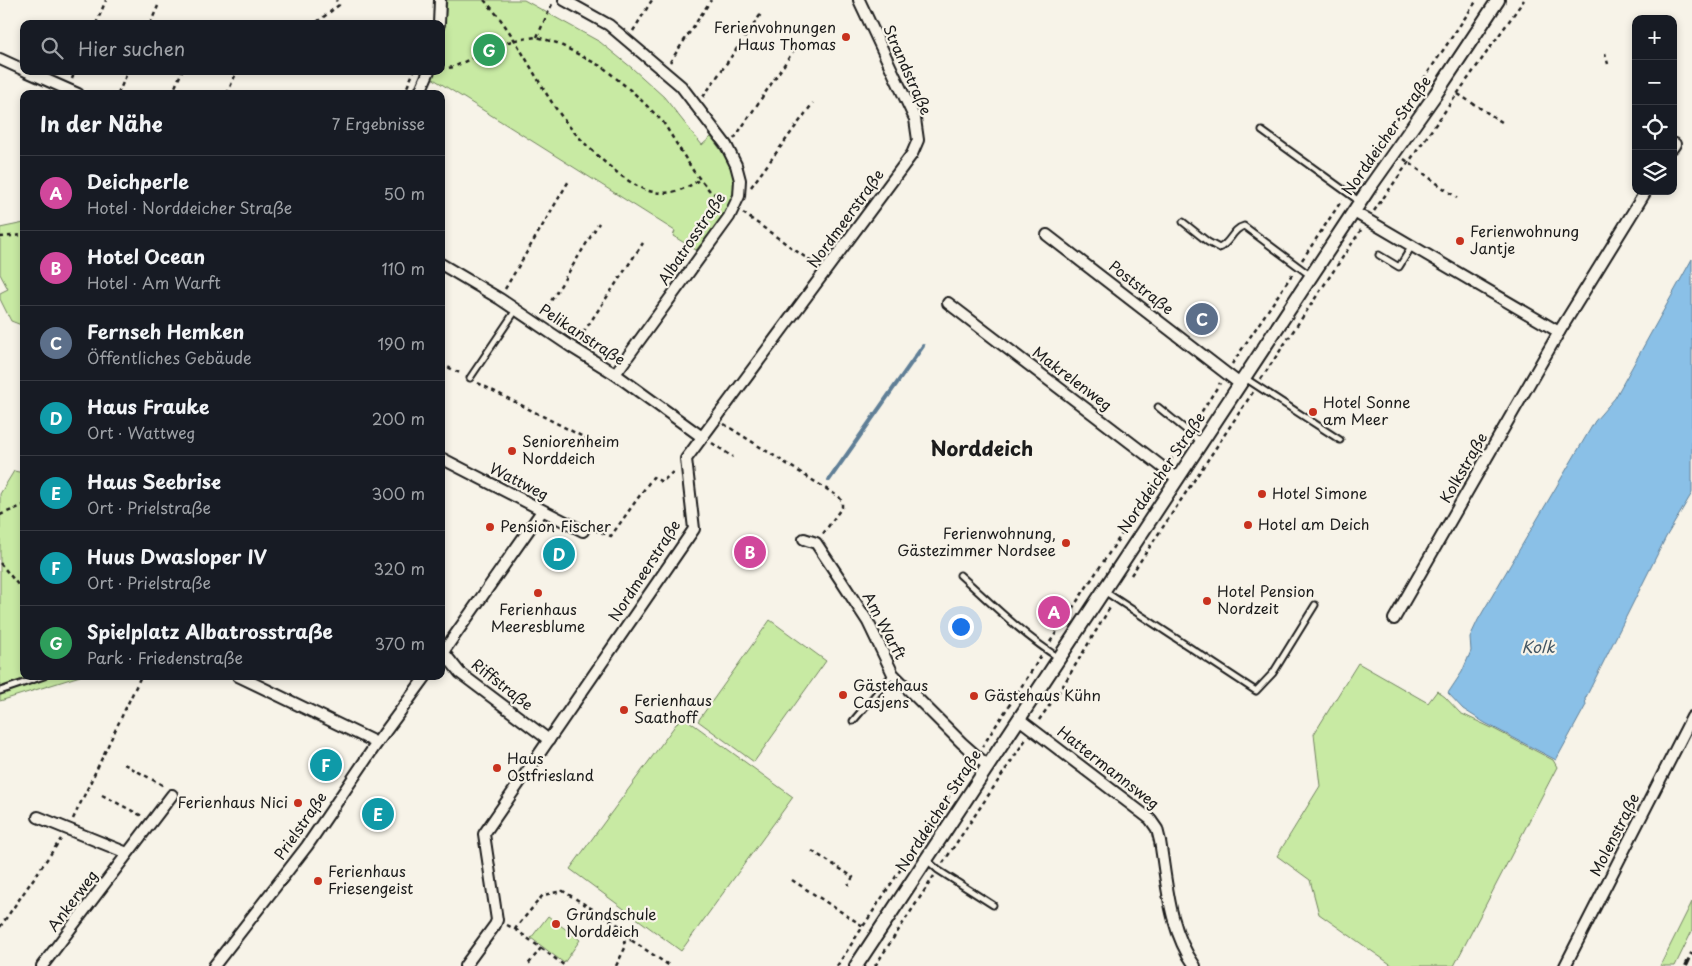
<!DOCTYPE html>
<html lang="de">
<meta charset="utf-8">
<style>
body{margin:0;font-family:"Playpen Sans",sans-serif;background:#242831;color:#f1f3f6}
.controls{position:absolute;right:15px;top:15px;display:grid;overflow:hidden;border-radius:10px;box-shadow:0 2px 8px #0003}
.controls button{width:45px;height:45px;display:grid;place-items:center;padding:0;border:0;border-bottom:1px solid #363941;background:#171b24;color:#f1f3f6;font:25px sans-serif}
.you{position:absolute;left:960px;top:626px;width:18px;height:18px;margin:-12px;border:4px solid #fff;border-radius:50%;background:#1a73e8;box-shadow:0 0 0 8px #1a73e833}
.badge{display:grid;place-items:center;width:32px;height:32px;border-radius:50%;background:#c8321e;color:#fff;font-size:16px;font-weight:700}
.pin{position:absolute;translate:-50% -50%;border:2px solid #fff;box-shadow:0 1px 5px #0006}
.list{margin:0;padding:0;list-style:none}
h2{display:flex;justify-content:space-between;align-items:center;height:65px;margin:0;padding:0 20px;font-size:21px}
h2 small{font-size:16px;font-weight:400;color:#9ea1a6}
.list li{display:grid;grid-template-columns:32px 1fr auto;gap:15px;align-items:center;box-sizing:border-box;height:75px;padding:0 20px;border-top:1px solid #363941}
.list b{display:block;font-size:19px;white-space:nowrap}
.list p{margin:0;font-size:16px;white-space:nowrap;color:#9ea1a6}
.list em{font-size:16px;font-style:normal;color:#9ea1a6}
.icon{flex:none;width:28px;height:28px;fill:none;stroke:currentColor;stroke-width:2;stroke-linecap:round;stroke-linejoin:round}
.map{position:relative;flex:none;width:1692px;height:966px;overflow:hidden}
.search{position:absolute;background:#171b24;box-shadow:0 2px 8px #0003;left:20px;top:20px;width:425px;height:55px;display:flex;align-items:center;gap:12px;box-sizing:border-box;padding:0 18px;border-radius:10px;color:#9ea1a6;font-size:19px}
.panel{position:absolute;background:#171b24;box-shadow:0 2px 8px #0003;left:20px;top:90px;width:425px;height:590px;border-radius:10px}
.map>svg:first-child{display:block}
.green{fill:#c8eaa3;stroke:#728360}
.water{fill:#8ac0e7;stroke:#5e7e96}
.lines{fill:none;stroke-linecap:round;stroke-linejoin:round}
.stream{stroke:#5e7e96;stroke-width:4}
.service-casing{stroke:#1c1c1c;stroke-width:9}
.minor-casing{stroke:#1c1c1c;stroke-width:14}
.tertiary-casing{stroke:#1c1c1c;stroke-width:16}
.path{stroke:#1c1c1c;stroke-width:2.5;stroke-dasharray:4 4;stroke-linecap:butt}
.service{stroke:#f7f3e8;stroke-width:5}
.minor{stroke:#f7f3e8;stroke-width:10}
.tertiary{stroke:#f7f3e8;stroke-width:12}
.rail{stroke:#1c1c1c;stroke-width:4;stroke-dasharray:8 4;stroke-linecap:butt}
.poi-dot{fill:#c8321e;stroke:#f7f3e8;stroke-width:2}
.labels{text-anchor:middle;stroke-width:4.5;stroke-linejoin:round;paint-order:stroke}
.poi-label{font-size:15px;fill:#1c1c1c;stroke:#f7f3e8;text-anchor:start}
.street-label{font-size:15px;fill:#1c1c1c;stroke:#f7f3e8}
.water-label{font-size:16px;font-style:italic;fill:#425563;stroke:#f7f3e8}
.district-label{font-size:20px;font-weight:bold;fill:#1c1c1c;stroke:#f7f3e8}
</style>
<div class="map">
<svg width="1692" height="966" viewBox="0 0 1692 966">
<rect width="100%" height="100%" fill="#f7f3e8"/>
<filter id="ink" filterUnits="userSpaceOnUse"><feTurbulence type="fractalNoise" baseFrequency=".02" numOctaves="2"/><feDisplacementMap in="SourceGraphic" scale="10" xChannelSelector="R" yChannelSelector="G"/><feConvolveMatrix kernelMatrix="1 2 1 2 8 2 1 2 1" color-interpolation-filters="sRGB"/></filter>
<g filter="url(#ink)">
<g class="green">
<path d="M447,0h77l76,42 32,26 32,29 38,48 9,-8c10,13 21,27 24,44 4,24 -25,52 -39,69l-23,-14 2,-5 -243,-153 4,-7h5z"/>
<polygon points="24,223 24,326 11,321 0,299 0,293 8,289 0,274 0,228"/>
<polygon points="14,471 24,473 24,676 80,676 0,701 0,494"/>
<polygon points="770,620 826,661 754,762 698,721"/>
<polygon points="1358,663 1428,703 1437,691 1445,697 1460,713 1494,729 1553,760 1557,767 1454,966 1393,966 1319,914 1310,880 1277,856 1320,786 1314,734"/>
<polygon points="682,716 793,797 681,951 570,869"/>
<polygon points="1692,902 1692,931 1675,966 1660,966"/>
<polygon points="548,916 580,940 564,963 531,938"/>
</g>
<polygon class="water" points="1692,259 1692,493 1666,537 1585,699 1586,705 1556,760 1485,723 1463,709 1448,693 1462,672 1471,651 1470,637 1478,620 1595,421 1615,398"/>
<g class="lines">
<polyline class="stream" points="829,480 923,346"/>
<g class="service-casing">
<g id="service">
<polyline points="1262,131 1359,201"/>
<path d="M1183,222l25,20 11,6c11,-4 13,-19 25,-22l67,50"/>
<polyline points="1379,255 1399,267 1412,246"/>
<polyline points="470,378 516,310"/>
<polyline points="1245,378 1340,440"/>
<polyline points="1158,407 1201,442"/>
<path d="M960,575c32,29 63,60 99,83"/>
<polyline points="1104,591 1256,691 1273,673 1315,605"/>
<polyline points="0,691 44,676"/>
<polyline points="853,721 893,674"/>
<polyline points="927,860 938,870 993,905"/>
</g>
</g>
<g class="minor-casing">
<g id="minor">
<polyline points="564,0 609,25 681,86 726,145 736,165 740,180 739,196 729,217 615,374"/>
<polyline points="439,24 440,0"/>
<polyline points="0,59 24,70"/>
<polyline points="26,71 78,94"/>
<polyline points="419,94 429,71"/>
<polyline points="1673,147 1675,144"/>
<polyline points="1354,212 1559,332"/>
<polyline points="1047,235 1240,384"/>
<polyline points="441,264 500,299 573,348 615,374 702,437"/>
<polyline points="948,303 1178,479"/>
<polyline points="441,458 583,531"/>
<polyline points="804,539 816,543 840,579 868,622 893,674 962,743 988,766"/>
<polyline points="1394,619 1559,332 1646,191"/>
<polyline points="441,649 460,673 549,740"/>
<polyline points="441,655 542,511"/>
<polyline points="238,676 377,743"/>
<path d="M1019,719l131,100 7,10 3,12c7,43 9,89 35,125"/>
<polyline points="38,817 127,853"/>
<polyline points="42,966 172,795"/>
<polyline points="214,966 307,846 377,743 426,676"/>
<polyline points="465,966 495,925 497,920 484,834 694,529 686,459 912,154 918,140 915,119 859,0"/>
<polyline points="1565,966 1692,717"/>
</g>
</g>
<g class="tertiary-casing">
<polyline id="tertiary" points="856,966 1370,187 1435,95 1498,0"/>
</g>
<g class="path">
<path d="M484,0c34,35 51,82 81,121 16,21 59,63 84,70 18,5 37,-1 51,-12"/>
<polyline points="317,22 339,5 336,0"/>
<polyline points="96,24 106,0"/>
<polyline points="150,24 158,6"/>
<polyline points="633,31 652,0"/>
<polyline points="537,37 553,2"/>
<polyline points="1605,53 1608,64"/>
<polyline points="670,62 711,0"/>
<polyline points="441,69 454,67 496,46 515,40 537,37 557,43 604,68 636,95 663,122 694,172 710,191 724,200"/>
<polyline points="72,79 75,71"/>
<polyline points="118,94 128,71"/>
<polyline points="172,94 182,71"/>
<polyline points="227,94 237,71"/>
<polyline points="404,94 414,71"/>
<polyline points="1458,94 1505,124"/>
<polyline points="703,97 761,14"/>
<polyline points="734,139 794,50"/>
<polyline points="1404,159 1457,198"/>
<polyline points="1352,185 1477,0"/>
<polyline points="751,187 813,103"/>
<polyline points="1374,211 1524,0"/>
<polyline points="743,213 816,265"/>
<polyline points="0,237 24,235"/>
<polyline points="1302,260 1342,200"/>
<polyline points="505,289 570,179"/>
<polyline points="543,314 599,223"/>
<polyline points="579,339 643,243"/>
<polyline points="441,364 462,374"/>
<polyline points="1232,364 1293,273"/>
<polyline points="1261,379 1361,230"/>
<polyline points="478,383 597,444"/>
<polyline points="724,424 839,497 842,501 842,507 823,534"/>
<polyline points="1193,425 1220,383"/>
<polyline points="712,443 733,457"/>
<polyline points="1170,461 1185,438"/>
<polyline points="0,515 24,505"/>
<polyline points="594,530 611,536 653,477 662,482 676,469"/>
<polyline points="0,563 24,592"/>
<polyline points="1131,575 1253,392"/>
<polyline points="1050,642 1159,478"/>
<polyline points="1039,720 1061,689 1111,606"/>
<polyline points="982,747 1042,655"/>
<polyline points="124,764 166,787"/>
<polyline points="102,795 142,816"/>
<polyline points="73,819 141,676"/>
<polyline points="812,851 853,877 848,885"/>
<polyline points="943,863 1026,739"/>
<polyline points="792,880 863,926"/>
<polyline points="507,925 515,929 543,895 563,891 628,931 631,940 670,966"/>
<polyline points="0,927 61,839"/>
<polyline points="515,929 541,948 527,966"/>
<polyline points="541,948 565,966"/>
<polyline points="616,966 625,948 624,942 631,940"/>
<polyline points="837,966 970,764"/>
<polyline points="875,966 934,876"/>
</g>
<use href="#service" class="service"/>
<use href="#minor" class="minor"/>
<use href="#tertiary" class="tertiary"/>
<polyline class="rail" points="1686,966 1692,953"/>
</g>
</g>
<g class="poi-dot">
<circle cx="846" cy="37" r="5"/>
<circle cx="1460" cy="241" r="5"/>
<circle cx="1313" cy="412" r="5"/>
<circle cx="512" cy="451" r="5"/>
<circle cx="1262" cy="494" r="5"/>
<circle cx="1248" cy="525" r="5"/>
<circle cx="490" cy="527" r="5"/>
<circle cx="1066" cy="543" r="5"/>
<circle cx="538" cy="593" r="5"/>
<circle cx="1207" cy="601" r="5"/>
<circle cx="843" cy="695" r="5"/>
<circle cx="974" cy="696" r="5"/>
<circle cx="624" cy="710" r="5"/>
<circle cx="497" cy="768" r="5"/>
<circle cx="298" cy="803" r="5"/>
<circle cx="318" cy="881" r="5"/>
<circle cx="556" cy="924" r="5"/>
</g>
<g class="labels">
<g class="poi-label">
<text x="836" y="33" text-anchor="end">Ferienvohnungen<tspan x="836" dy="17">Haus Thomas</tspan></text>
<text x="1470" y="237">Ferienwohnung<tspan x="1470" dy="17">Jantje</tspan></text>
<text x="1323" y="408">Hotel Sonne<tspan x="1323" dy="17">am Meer</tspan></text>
<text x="522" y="447">Seniorenheim<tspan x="522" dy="17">Norddeich</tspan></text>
<text x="1272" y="499">Hotel Simone</text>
<text x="1258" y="530">Hotel am Deich</text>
<text x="500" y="532">Pension Fischer</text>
<text x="1056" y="539" text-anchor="end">Ferienwohnung,<tspan x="1056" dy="17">Gästezimmer Nordsee</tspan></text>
<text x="1217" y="597">Hotel Pension<tspan x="1217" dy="17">Nordzeit</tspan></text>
<text x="538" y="615" text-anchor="middle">Ferienhaus<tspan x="538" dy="17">Meeresblume</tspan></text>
<text x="853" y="691">Gästehaus<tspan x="853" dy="17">Casjens</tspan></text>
<text x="984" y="701">Gästehaus Kühn</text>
<text x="634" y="706">Ferienhaus<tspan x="634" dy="17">Saathoff</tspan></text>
<text x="507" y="764">Haus<tspan x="507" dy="17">Ostfriesland</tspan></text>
<text x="288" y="808" text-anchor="end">Ferienhaus Nici</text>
<text x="328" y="877">Ferienhaus<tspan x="328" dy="17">Friesengeist</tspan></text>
<text x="566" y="920">Grundschule<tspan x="566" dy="17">Norddeich</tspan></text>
</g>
<g class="street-label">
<text transform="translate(907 70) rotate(66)" y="5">Strandstraße</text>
<text transform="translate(1387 136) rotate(-55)" y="5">Norddeicher Straße</text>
<text transform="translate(846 219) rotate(-54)" y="5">Nordmeerstraße</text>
<text transform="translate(692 239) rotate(-56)" y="5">Albatrosstraße</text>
<text transform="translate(1141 288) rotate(38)" y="5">Poststraße</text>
<text transform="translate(582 335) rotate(33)" y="5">Pelikanstraße</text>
<text transform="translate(1072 379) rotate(37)" y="5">Makrelenweg</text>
<text transform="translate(1464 468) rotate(-60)" y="5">Kolkstraße</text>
<text transform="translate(1162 473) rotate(-56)" y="5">Norddeicher Straße</text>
<text transform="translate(519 482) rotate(27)" y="5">Wattweg</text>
<text transform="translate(645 571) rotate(-57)" y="5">Nordmeerstraße</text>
<text transform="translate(884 626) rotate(62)" y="5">Am Warft</text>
<text transform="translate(502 685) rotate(38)" y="5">Riffstraße</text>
<text transform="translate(1108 768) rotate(38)" y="5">Hattermannsweg</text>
<text transform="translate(939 811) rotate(-57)" y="5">Norddeicher Straße</text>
<text transform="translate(301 826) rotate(-55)" y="5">Prielstraße</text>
<text transform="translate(1615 835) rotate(-63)" y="5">Molenstraße</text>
<text transform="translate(73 901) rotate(-53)" y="5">Ankerweg</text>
</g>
<g class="water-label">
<text x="1538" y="653">Kolk</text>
</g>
<g class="district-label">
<text x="982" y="456">Norddeich</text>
</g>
</g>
</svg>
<div class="controls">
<button>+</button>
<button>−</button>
<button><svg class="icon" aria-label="locate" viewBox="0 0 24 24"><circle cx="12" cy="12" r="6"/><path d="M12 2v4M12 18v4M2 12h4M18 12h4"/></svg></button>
<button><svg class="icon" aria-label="layers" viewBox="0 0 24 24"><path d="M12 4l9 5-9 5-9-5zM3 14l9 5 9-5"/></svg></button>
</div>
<div class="you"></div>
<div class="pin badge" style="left:1054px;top:612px;background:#d1479c">A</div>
<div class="pin badge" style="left:750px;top:552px;background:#d1479c">B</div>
<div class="pin badge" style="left:1202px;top:319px;background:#5c6f8a">C</div>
<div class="pin badge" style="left:559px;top:554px;background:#0f9aa8">D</div>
<div class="pin badge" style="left:378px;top:814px;background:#0f9aa8">E</div>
<div class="pin badge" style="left:326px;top:765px;background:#0f9aa8">F</div>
<div class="pin badge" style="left:489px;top:50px;background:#2e9e5b">G</div>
<div class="search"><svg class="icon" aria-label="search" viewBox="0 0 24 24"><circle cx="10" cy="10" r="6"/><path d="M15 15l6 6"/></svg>Hier suchen</div>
<section class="panel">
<h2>In der Nähe<small>7 Ergebnisse</small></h2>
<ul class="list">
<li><span class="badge" style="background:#d1479c">A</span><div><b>Deichperle</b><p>Hotel · Norddeicher Straße</p></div><em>50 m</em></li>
<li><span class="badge" style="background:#d1479c">B</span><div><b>Hotel Ocean</b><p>Hotel · Am Warft</p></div><em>110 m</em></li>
<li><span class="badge" style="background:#5c6f8a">C</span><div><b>Fernseh Hemken</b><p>Öffentliches Gebäude</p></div><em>190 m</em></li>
<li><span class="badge" style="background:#0f9aa8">D</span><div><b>Haus Frauke</b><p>Ort · Wattweg</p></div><em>200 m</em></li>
<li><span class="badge" style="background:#0f9aa8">E</span><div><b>Haus Seebrise</b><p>Ort · Prielstraße</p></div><em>300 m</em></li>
<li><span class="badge" style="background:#0f9aa8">F</span><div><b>Huus Dwasloper IV</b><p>Ort · Prielstraße</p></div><em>320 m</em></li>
<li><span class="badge" style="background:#2e9e5b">G</span><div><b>Spielplatz Albatrosstraße</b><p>Park · Friedenstraße</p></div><em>370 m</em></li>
</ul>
</section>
</div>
